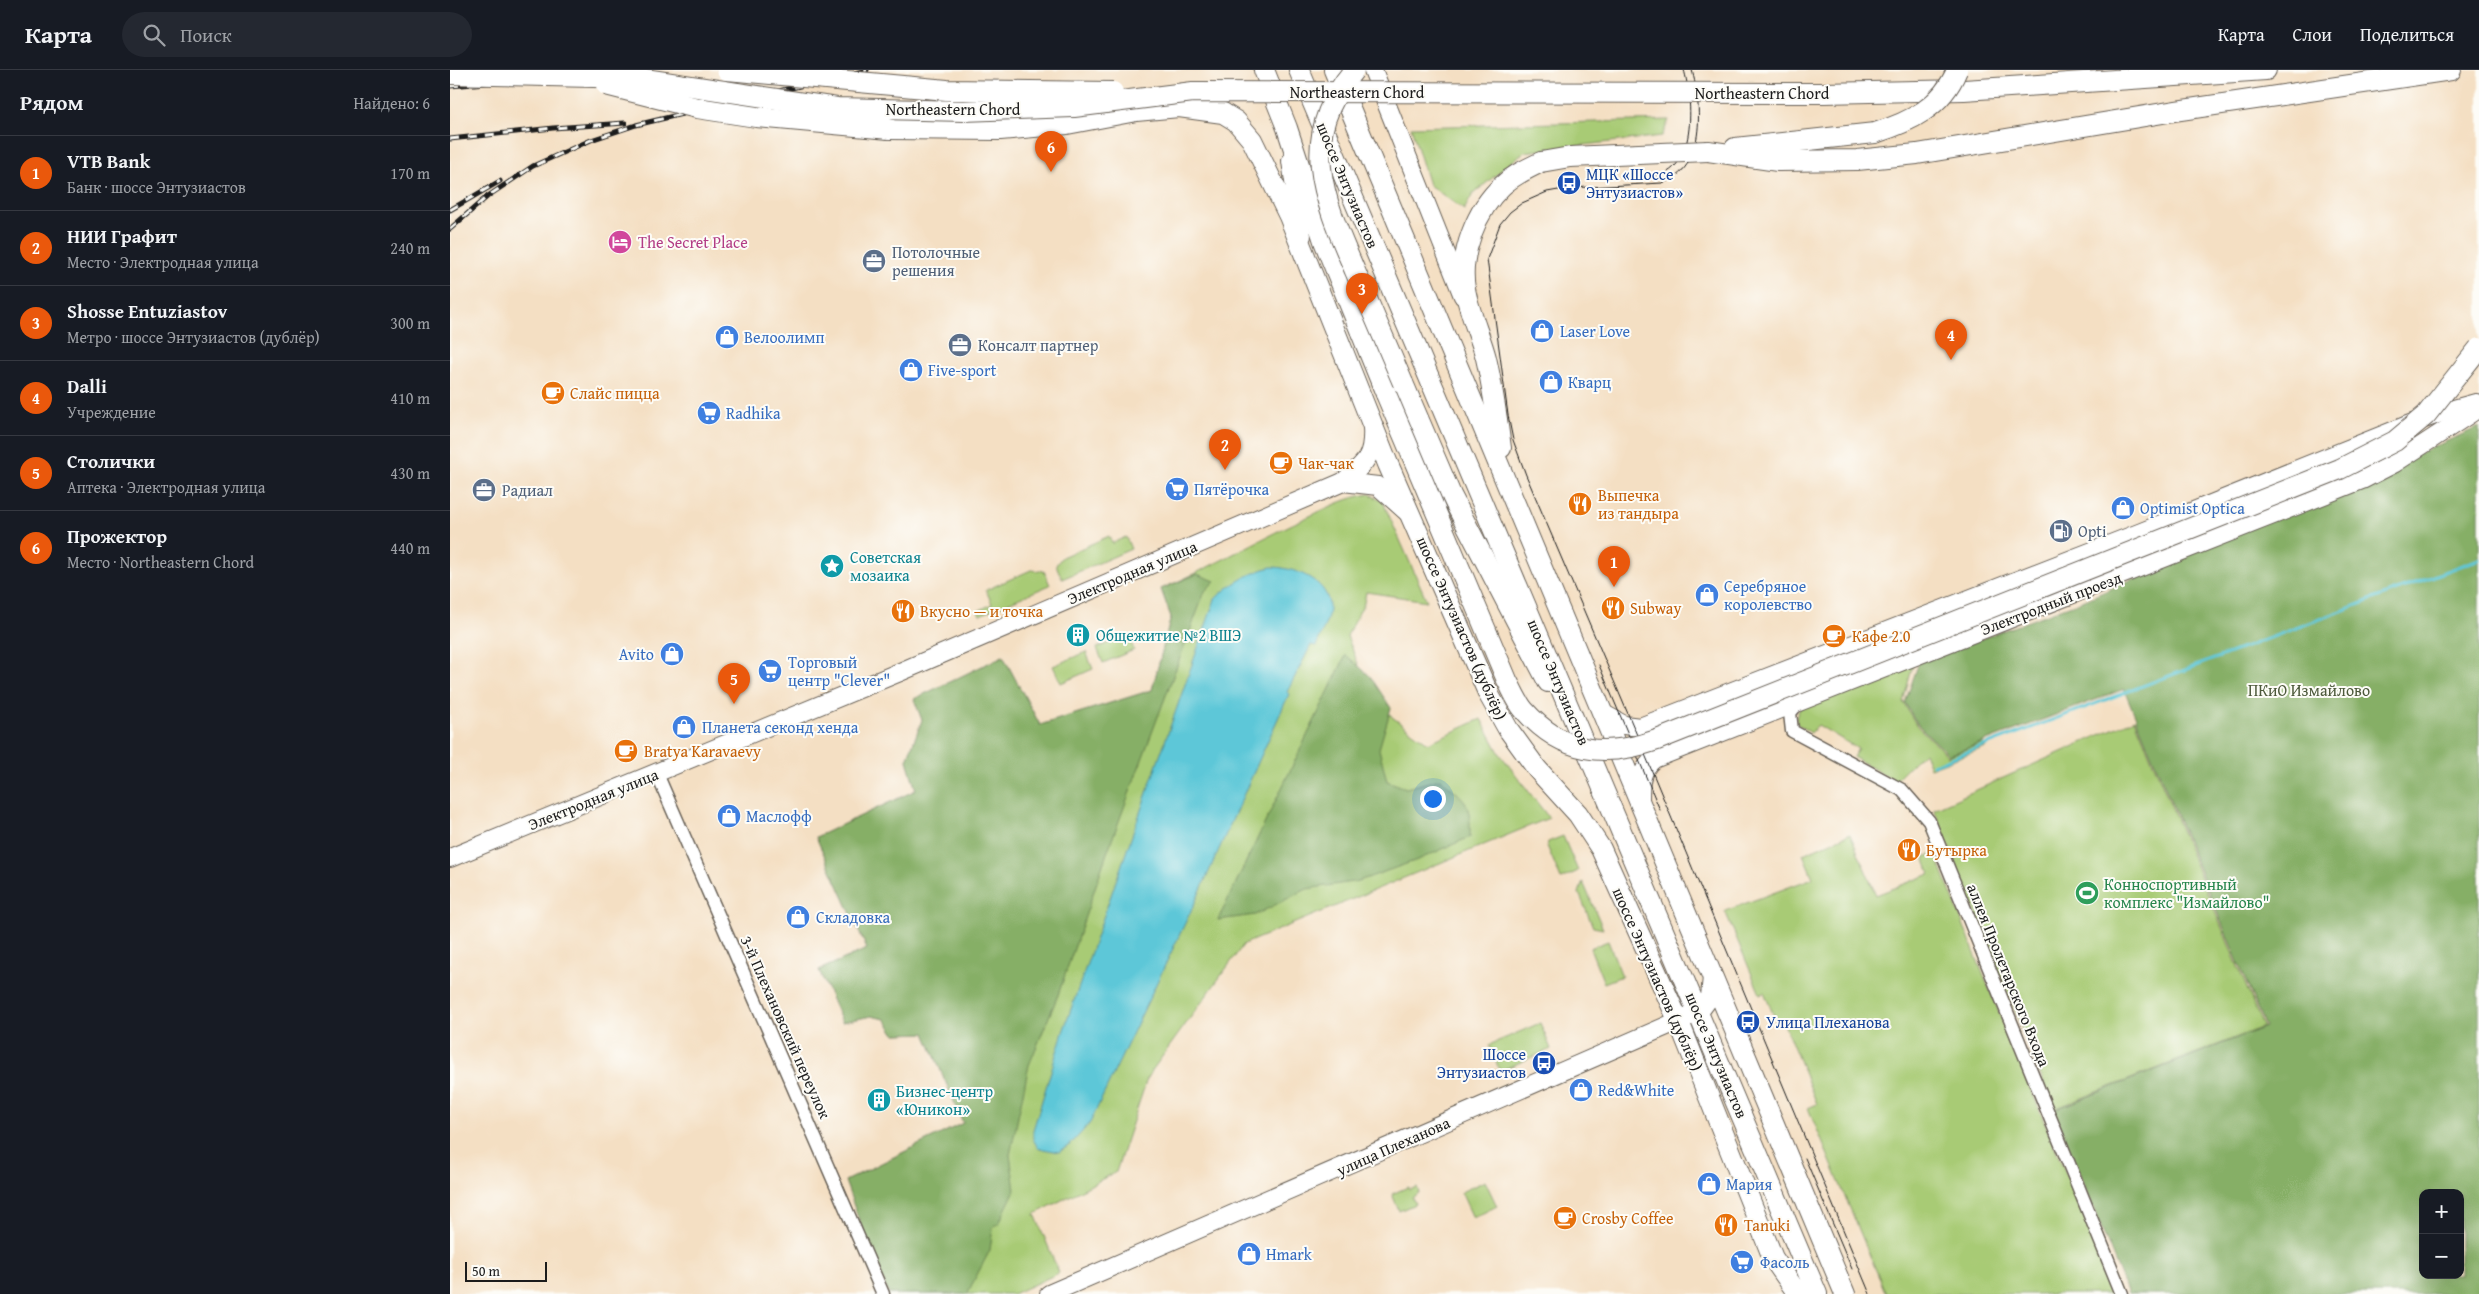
<!DOCTYPE html>
<html lang="ru">
<meta charset="utf-8">
<style>
body{margin:0;font-family:"Gentium Book Plus",serif;background:#242831;color:#f1f3f6}
.controls{position:absolute;right:15px;bottom:15px;display:grid;overflow:hidden;border-radius:10px;box-shadow:0 5px 20px #0002}
.controls button{width:45px;height:45px;display:grid;place-items:center;padding:0;border:0;border-bottom:1px solid #363941;background:#171b24;color:#f1f3f6;font:25px sans-serif}
.scale{position:absolute;left:15px;bottom:12px;width:82px;box-sizing:border-box;padding-left:5px;border:2px solid #1c1c1c;border-top:0;font-size:14px;line-height:18px;white-space:nowrap;color:#1c1c1c;-webkit-text-stroke:4px #fdfcf7;paint-order:stroke}
.you{position:absolute;left:982px;top:728px;width:18px;height:18px;margin:-12px;border:4px solid #fff;border-radius:50%;background:#1a73e8;box-shadow:0 0 0 8px #1a73e833}
.badge{display:grid;place-items:center;width:32px;height:32px;border-radius:50%;background:#ea580c;color:#fff;font-size:16px;font-weight:700}
.pin{position:absolute;translate:-50% -41px;filter:drop-shadow(0 1px 2px #0008)}
.pin::after{content:'';position:absolute;top:26px;width:18px;height:15px;background:inherit;clip-path:polygon(0 0,100% 0,50% 100%)}
.list{margin:0;padding:0;list-style:none}
h2{display:flex;justify-content:space-between;align-items:center;height:65px;margin:0;padding:0 20px;font-size:21px}
h2 small{font-size:16px;font-weight:400;color:#9ea1a6}
.list li{display:grid;grid-template-columns:32px 1fr auto;gap:15px;align-items:center;box-sizing:border-box;height:75px;padding:0 20px;border-top:1px solid #363941}
.list b{display:block;font-size:19px;white-space:nowrap}
.list p{margin:0;font-size:16px;white-space:nowrap;color:#9ea1a6}
.list em{font-size:16px;font-style:normal;color:#9ea1a6}
.icon{flex:none;width:28px;height:28px;fill:none;stroke:currentColor;stroke-width:2;stroke-linecap:round;stroke-linejoin:round}
.map{position:relative;flex:none;width:2029px;height:1224px;overflow:hidden}
header{display:flex;align-items:center;gap:30px;box-sizing:border-box;height:70px;padding:0 25px;background:#171b24;border-bottom:1px solid #363941}
header strong{font-size:24px}
nav{display:flex;gap:28px;margin-inline-start:auto;font-size:18px}
.search{width:350px;height:45px;background:#242831;display:flex;align-items:center;gap:12px;box-sizing:border-box;padding:0 18px;border-radius:28px;color:#9ea1a6;font-size:19px}
main{display:flex}
aside{flex:1;background:#171b24}
.map>svg:first-child{display:block}
.green{fill:#a8cb74;stroke:#627448}
.forest{fill:#86af66;stroke:#516641;fill-rule:evenodd}
.water{fill:#5dc7d8;stroke:#3c727a}
.lines{fill:none;stroke-linecap:round;stroke-linejoin:round}
.stream{stroke:#5dc7d8;stroke-width:3}
.street-casing{stroke:#686056;stroke-width:15}
.secondary-casing{stroke:#686056;stroke-width:20}
.primary-casing{stroke:#686056;stroke-width:22}
.street{stroke:#fff;stroke-width:12}
.secondary{stroke:#fff;stroke-width:18}
.primary{stroke:#fff;stroke-width:20}
.tram{stroke:#1c1c1c;stroke-width:1}
.rail-casing{stroke:#1c1c1c;stroke-width:5}
.rail{stroke:#fdfcf7;stroke-width:3;stroke-dasharray:9;stroke-linecap:butt}
.primary-bridge-casing{stroke:#686056;stroke-width:22;stroke-linecap:butt}
.primary-bridge{stroke:#fff;stroke-width:20}
.labels{text-anchor:middle;stroke-width:4;stroke-linejoin:round;paint-order:stroke}
.street-label{font-size:16px;fill:#1c1c1c;stroke:#fdfcf7}
.transit-label{font-size:16px;fill:#164399;stroke:#fdfcf7;text-anchor:start}
.hotel-label{font-size:16px;fill:#b23c85;stroke:#fdfcf7;text-anchor:start}
.service-label{font-size:16px;fill:#4e5e75;stroke:#fdfcf7;text-anchor:start}
.shop-label{font-size:16px;fill:#366cbe;stroke:#fdfcf7;text-anchor:start}
.food-label{font-size:16px;fill:#c56008;stroke:#fdfcf7;text-anchor:start}
.culture-label{font-size:16px;fill:#0d838f;stroke:#fdfcf7;text-anchor:start}
.park-label{font-size:16px;fill:#4d593b;stroke:#fdfcf7}
.leisure-label{font-size:16px;fill:#27864d;stroke:#fdfcf7;text-anchor:start}
</style>
<header>
<strong>Карта</strong>
<div class="search"><svg class="icon" aria-label="search" viewBox="0 0 24 24"><circle cx="10" cy="10" r="6"/><path d="M15 15l6 6"/></svg>Поиск</div>
<nav><a>Карта</a><a>Слои</a><a>Поделиться</a></nav>
</header>
<main>
<aside>
<h2>Рядом<small>Найдено: 6</small></h2>
<ul class="list">
<li><span class="badge">1</span><div><b>VTB Bank</b><p>Банк · шоссе Энтузиастов</p></div><em>170 m</em></li>
<li><span class="badge">2</span><div><b>НИИ Графит</b><p>Место · Электродная улица</p></div><em>240 m</em></li>
<li><span class="badge">3</span><div><b>Shosse Entuziastov</b><p>Метро · шоссе Энтузиастов (дублёр)</p></div><em>300 m</em></li>
<li><span class="badge">4</span><div><b>Dalli</b><p>Учреждение</p></div><em>410 m</em></li>
<li><span class="badge">5</span><div><b>Столички</b><p>Аптека · Электродная улица</p></div><em>430 m</em></li>
<li><span class="badge">6</span><div><b>Прожектор</b><p>Место · Northeastern Chord</p></div><em>440 m</em></li>
</ul>
</aside>
<div class="map">
<svg width="2029" height="1224" viewBox="0 0 2029 1224">
<rect width="100%" height="100%" fill="#fdfcf7"/>
<filter id="ink" filterUnits="userSpaceOnUse"><feTurbulence type="fractalNoise" baseFrequency=".02" numOctaves="2"/><feDisplacementMap in="SourceGraphic" scale="10" xChannelSelector="R" yChannelSelector="G"/><feConvolveMatrix kernelMatrix="1 2 1 2 8 2 1 2 1" color-interpolation-filters="sRGB"/></filter>
<filter id="wash" filterUnits="userSpaceOnUse"><feTurbulence type="fractalNoise" baseFrequency=".0096" numOctaves="4" result="noise"/><feDisplacementMap in="SourceGraphic" scale="20" xChannelSelector="R" yChannelSelector="G"/><feGaussianBlur stdDeviation="1.12" result="paint"/><feColorMatrix in="noise" values="0 0 0 0 0 0 0 0 0 0 0 0 0 0 0 0 0 1.4 0 .05"/><feComposite in="paint" operator="in"/></filter>
<g filter="url(#wash)">
<rect width="100%" height="100%" fill="#f4dfc3"/>
<g class="green">
<polygon points="1219,50 1212,66 1074,82 1023,124 1014,140 979,115 961,57"/>
<path d="M920,424l13,8 44,99 -61,-9 -2,11 -17,33 13,33 32,48 36,26 53,-24 19,35 49,64 -305,126 -96,132 -32,96 -81,42 24,59 -46,21h-124l-44,-113 118,-58 -38,-90 -30,1 -10,-15 -14,-3 -29,6 -23,-52 48,-21 -51,-112 100,-47 -9,-30 15,-40 -8,-21 89,-43 37,69 112,-35 19,-73 -10,-28c52,-22 101,-52 151,-74 19,-9 37,-18 58,-21z"/>
<polygon points="659,466 662,473 676,467 681,479 612,509 606,495 612,487"/>
<polygon points="581,500 594,501 600,515 530,545 528,541 542,534 536,520"/>
<polygon points="678,565 684,580 653,593 647,578"/>
<polygon points="636,582 643,599 611,613 603,596"/>
<polygon points="1464,591 1453,632 1467,656 1498,686 1533,673 1536,677 1480,698 1474,682 1445,711 1403,687 1408,679 1368,655 1361,663 1347,654 1346,647 1350,638"/>
<polygon points="1685,649 1813,957 1604,1039 1484,739"/>
<polygon points="1400,764 1426,825 1480,804 1474,787 1485,783 1531,899 1666,1224 1436,1224 1358,1038 1367,1034 1332,949 1326,951 1314,922 1310,924 1275,841 1363,808 1353,784"/>
<polygon points="1113,766 1128,801 1111,809 1097,776 1098,772"/>
<polygon points="1133,812 1153,859 1143,857 1129,823"/>
<polygon points="1158,871 1172,906 1154,913 1140,878"/>
<polygon points="1090,953 1101,979 1050,1001 1039,975"/>
<polygon points="1035,1111 1047,1136 1023,1148 1011,1122"/>
<polygon points="958,1117 959,1120 967,1117 969,1123 962,1127 965,1134 949,1141 942,1124"/>
</g>
<g class="forest">
<path d="M2029,357v867h-351l-74,-184 211,-83 -141,-338 -175,66 -31,-30 -13,-22 14,-41 166,-62zM1973,1123h37v82h-37z"/>
<polygon points="747,504 765,511 755,521 657,783 608,925 579,995 560,1085 565,1120 549,1153 543,1157 540,1180 517,1224 439,1224 421,1184 395,1111 513,1053 475,963 445,964 435,949 421,946 392,952 369,900 417,879 366,767 466,720 457,690 472,650 464,629 553,586 590,655 702,620 721,547 711,519"/>
<path d="M896,585l24,21 21,32 -12,41 8,32 19,7 34,-9c27,21 31,23 30,58l-50,22 -61,22 -52,8 -52,26 -37,5z"/>
</g>
<path class="water" d="M821,497c21,0 56,12 58,38 1,13 -8,29 -13,41l-5,-1 -24,47 2,2 -91,202 -108,227 -19,21 -12,8 -21,-4 -5,-9v-9l30,-98 152,-433c15,-15 34,-26 56,-32z"/>
<g class="lines">
<polyline class="stream" points="1483,695 2029,489"/>
</g>
</g>
<g filter="url(#ink)">
<g class="lines">
<g class="street-casing">
<g id="street">
<polyline points="1349,632 1340,643 1342,661 1452,720 1479,751 1672,1224"/>
<polyline points="207,704 433,1224"/>
</g>
</g>
<g class="secondary-casing">
<g id="secondary">
<polyline points="923,0 1013,226"/>
<polyline points="841,91 852,166"/>
<polyline points="893,412 928,416 957,442"/>
<polyline points="1154,644 1174,655 1190,657 1689,463 1955,356 1993,342 2026,333"/>
<path d="M1190,730c0,-16 0,-30 14,-41l708,-279 33,-17 84,-55"/>
<path d="M0,788l450,-186 443,-190c22,-19 31,-24 29,-56"/>
<polyline points="599,1224 1249,942 1260,927 1262,907"/>
</g>
</g>
<g class="primary-casing">
<g id="primary">
<polyline points="814,0 837,58 874,171 936,324"/>
<polyline points="849,0 1367,1224"/>
<polyline points="884,0 1395,1224"/>
<polyline points="1373,23 1514,20 1816,0"/>
<polyline points="439,59 550,60 617,54 686,41 729,37 773,43 786,51 802,70 839,146 938,394 1039,625 1058,659 1087,699 1128,744 1151,779 1229,952 1323,1188 1348,1224"/>
<polyline points="1285,78 1425,63"/>
<polyline points="1258,81 1328,91 1407,90 1467,84 1725,41 2001,0"/>
<polyline points="953,313 1001,425 1098,612"/>
<path d="M1051,378c-4,-30 -8,-60 -15,-90 -6,-23 -17,-45 -21,-69 -6,-34 11,-79 37,-103 11,-11 25,-17 39,-24"/>
</g>
</g>
<use href="#street" class="street"/>
<use href="#secondary" class="secondary"/>
<use href="#primary" class="primary"/>
<g class="tram">
<path d="M1242,0c10,36 14,100 -30,113l-92,5 -23,4 -25,11 -12,9 -10,12 -13,35 21,156 5,25 13,35 108,253 236,566"/>
<path d="M1204,106c43,-3 39,-76 30,-106"/>
<polyline points="1149,595 1210,740"/>
<polyline points="1355,1088 1402,1199"/>
</g>
<g class="rail-casing">
<g id="rail">
<polyline points="51,0 83,6"/>
<polyline points="0,16 192,0"/>
<polyline points="0,69 103,58 175,53"/>
<polyline points="0,140 50,111"/>
<polyline points="0,159 38,126 83,96 141,70 186,55 417,0"/>
</g>
</g>
<use href="#rail" class="rail"/>
<g class="primary-bridge-casing">
<g id="primary-bridge">
<polyline points="277,0 497,20 663,22"/>
<path d="M904,0c-58,68 -30,129 1,201 16,37 32,74 48,112"/>
<polyline points="0,4 188,8 387,38 514,41 624,37 743,22 1373,23"/>
<polyline points="156,15 247,38 306,47 439,59"/>
<path d="M1425,63c35,-11 67,-26 82,-63"/>
<polyline points="1091,92 1120,87 1258,81"/>
<path d="M936,324l121,286c5,9 10,22 17,30 39,44 81,48 133,30l683,-271 55,-28 31,-26 53,-67"/>
</g>
</g>
<use href="#primary-bridge" class="primary-bridge"/>
</g>
</g>
<defs>
<g id="bus-disc" transform="scale(1.25)"><circle r="9.5" fill="#1a4fb4" stroke="#fdfcf7"/><path d="M-5-6H5V4H4V6H2V4H-2V6H-4V4H-5ZM-3.5-4V0h7V-4ZM-3.5 1.2v1.5H-2V1.2ZM2 1.2v1.5H3.5V1.2Z" fill="#fff"/></g>
<g id="hotel-disc" transform="scale(1.25)"><circle r="9.5" fill="#d1479c" stroke="#fdfcf7"/><path d="M-6-4.5h1.5V1H6V5H4.5V3h-9V5H-6ZM-4 0a1.8 1.8 0 1 1 3.6 0ZM.5 0V-2.5h3Q6-2.5 6 0Z" fill="#fff"/></g>
<g id="office-disc" transform="scale(1.25)"><circle r="9.5" fill="#5c6f8a" stroke="#fdfcf7"/><path d="M-6-3h4V-5.5h4V-3h4V5H-6ZM-1-4.5V-3h2v-1.5ZM-6 0V1H6V0Z" fill="#fff"/></g>
<g id="shop-disc" transform="scale(1.25)"><circle r="9.5" fill="#3f7fe0" stroke="#fdfcf7"/><path d="M-5-2.5h2.3a2.7 3.5 0 0 1 5.4 0H5L5.5 6h-11ZM-1.5-2.5h3a1.5 2.3 0 0 0-3 0Z" fill="#fff"/></g>
<g id="cafe-disc" transform="scale(1.25)"><circle r="9.5" fill="#e8710a" stroke="#fdfcf7"/><path d="M-5.5-4.5H6V0H3Q3 3.5 0 3.5H-2.5Q-5.5 3.5-5.5 0ZM3-3.2v2h1.7v-2ZM-6 4.5H4V6H-6Z" fill="#fff"/></g>
<g id="supermarket-disc" transform="scale(1.25)"><circle r="9.5" fill="#3f7fe0" stroke="#fdfcf7"/><path d="M-6-5.5h2.5l.6 2H6L4.5 2H-2.5L-4.4-4H-6ZM-1.5 3.2a1.3 1.3 0 1 0 .1 0ZM3 3.2a1.3 1.3 0 1 0 .1 0Z" fill="#fff"/></g>
<g id="restaurant-disc" transform="scale(1.25)"><circle r="9.5" fill="#e8710a" stroke="#fdfcf7"/><path d="M-5-6h1v4h1v-4h1v4h1v-4h1v5L-1.5 .5V6h-2V.5L-5-1ZM5-6V6H3V1.5H1.5Q1.5-4 5-6Z" fill="#fff"/></g>
<g id="fuel-disc" transform="scale(1.25)"><circle r="9.5" fill="#5c6f8a" stroke="#fdfcf7"/><path d="M-5.5-6h7V0h2V4h1.3V-2.5L3-4.5l.8-.8L6-3V5H2.5V1h-1V6h-7ZM-4.2-4.7v3.2H.2V-4.7Z" fill="#fff"/></g>
<g id="sight-disc" transform="scale(1.25)"><circle r="9.5" fill="#0f9aa8" stroke="#fdfcf7"/><path d="M0-6L1.8-2.2L6-1.7L2.9 1.2L3.7 5.4L0 3.3L-3.7 5.4L-2.9 1.2L-6-1.7L-1.8-2.2Z" fill="#fff"/></g>
<g id="building-disc" transform="scale(1.25)"><circle r="9.5" fill="#0f9aa8" stroke="#fdfcf7"/><path d="M-4-6H4V6H1V3H-1V6H-4ZM-2.5-4.3h1.7v1.8h-1.7ZM.8-4.3h1.7v1.8H.8ZM-2.5-1h1.7V.8h-1.7ZM.8-1h1.7V.8H.8Z" fill="#fff"/></g>
<g id="stadium-disc" transform="scale(1.25)"><circle r="9.5" fill="#2e9e5b" stroke="#fdfcf7"/><path d="M0-5a6.5 5 0 1 0 0 10a6.5 5 0 1 0 0-10ZM-3.5-1.8h7v3.6h-7Z" fill="#fff"/></g>
</defs>
<g fill-rule="evenodd">
<use href="#bus-disc" x="1119" y="113"/>
<use href="#hotel-disc" x="170" y="172"/>
<use href="#office-disc" x="424" y="191"/>
<use href="#shop-disc" x="1092" y="261"/>
<use href="#shop-disc" x="277" y="267"/>
<use href="#office-disc" x="510" y="275"/>
<use href="#shop-disc" x="461" y="300"/>
<use href="#shop-disc" x="1101" y="312"/>
<use href="#cafe-disc" x="103" y="323"/>
<use href="#supermarket-disc" x="259" y="343"/>
<use href="#cafe-disc" x="831" y="393"/>
<use href="#supermarket-disc" x="727" y="419"/>
<use href="#office-disc" x="34" y="420"/>
<use href="#restaurant-disc" x="1130" y="434"/>
<use href="#shop-disc" x="1673" y="438"/>
<use href="#fuel-disc" x="1611" y="461"/>
<use href="#sight-disc" x="382" y="496"/>
<use href="#shop-disc" x="1257" y="525"/>
<use href="#restaurant-disc" x="1163" y="538"/>
<use href="#restaurant-disc" x="453" y="541"/>
<use href="#building-disc" x="628" y="565"/>
<use href="#cafe-disc" x="1384" y="566"/>
<use href="#shop-disc" x="222" y="584"/>
<use href="#supermarket-disc" x="320" y="601"/>
<use href="#shop-disc" x="234" y="657"/>
<use href="#cafe-disc" x="176" y="681"/>
<use href="#shop-disc" x="279" y="746"/>
<use href="#restaurant-disc" x="1459" y="780"/>
<use href="#stadium-disc" x="1637" y="823"/>
<use href="#shop-disc" x="348" y="847"/>
<use href="#bus-disc" x="1298" y="952"/>
<use href="#bus-disc" x="1094" y="993"/>
<use href="#shop-disc" x="1131" y="1020"/>
<use href="#building-disc" x="429" y="1030"/>
<use href="#shop-disc" x="1259" y="1114"/>
<use href="#cafe-disc" x="1115" y="1148"/>
<use href="#restaurant-disc" x="1276" y="1155"/>
<use href="#shop-disc" x="799" y="1184"/>
<use href="#supermarket-disc" x="1292" y="1192"/>
</g>
<g class="labels">
<g class="street-label">
<text x="907" y="28">Northeastern Chord</text>
<text x="1312" y="29">Northeastern Chord</text>
<text x="503" y="45">Northeastern Chord</text>
<text transform="translate(898 115) rotate(67)" y="6">шоссе Энтузиастов</text>
<text transform="translate(682 502) rotate(-23)" y="6">Электродная улица</text>
<text transform="translate(1601 533) rotate(-21)" y="6">Электродный проезд</text>
<text transform="translate(1012 558) rotate(66)" y="6">шоссе Энтузиастов (дублёр)</text>
<text transform="translate(1109 612) rotate(67)" y="6">шоссе Энтузиастов</text>
<text transform="translate(143 729) rotate(-22)" y="6">Электродная улица</text>
<text transform="translate(1559 905) rotate(68)" y="6">аллея Пролетарского Входа</text>
<text transform="translate(1208 909) rotate(66)" y="6">шоссе Энтузиастов (дублёр)</text>
<text transform="translate(336 957) rotate(66)" y="6">3-й Плехановский переулок</text>
<text transform="translate(1267 985) rotate(67)" y="6">шоссе Энтузиастов</text>
<text transform="translate(943 1076) rotate(-24)" y="6">улица Плеханова</text>
</g>
<g class="transit-label">
<text x="1136" y="110">МЦК «Шоссе<tspan x="1136" dy="18">Энтузиастов»</tspan></text>
<text x="1316" y="958">Улица Плеханова</text>
<text x="1076" y="990" text-anchor="end">Шоссе<tspan x="1076" dy="18">Энтузиастов</tspan></text>
</g>
<g class="hotel-label">
<text x="188" y="178">The Secret Place</text>
</g>
<g class="service-label">
<text x="442" y="188">Потолочные<tspan x="442" dy="18">решения</tspan></text>
<text x="528" y="281">Консалт партнер</text>
<text x="52" y="426">Радиал</text>
<text x="1628" y="467">Opti</text>
</g>
<g class="shop-label">
<text x="1110" y="267">Laser Love</text>
<text x="294" y="273">Велоолимп</text>
<text x="478" y="306">Five-sport</text>
<text x="1118" y="318">Кварц</text>
<text x="276" y="349">Radhika</text>
<text x="744" y="425">Пятёрочка</text>
<text x="1690" y="444">Optimist Optica</text>
<text x="1274" y="522">Серебряное<tspan x="1274" dy="18">королевство</tspan></text>
<text x="204" y="590" text-anchor="end">Avito</text>
<text x="338" y="598">Торговый<tspan x="338" dy="18">центр "Clever"</tspan></text>
<text x="252" y="663">Планета секонд хенда</text>
<text x="296" y="752">Маслофф</text>
<text x="366" y="853">Складовка</text>
<text x="1148" y="1026">Red&amp;White</text>
<text x="1276" y="1120">Мария</text>
<text x="816" y="1190">Hmark</text>
<text x="1310" y="1198">Фасоль</text>
</g>
<g class="food-label">
<text x="120" y="329">Слайс пицца</text>
<text x="848" y="399">Чак-чак</text>
<text x="1148" y="431">Выпечка<tspan x="1148" dy="18">из тандыра</tspan></text>
<text x="1180" y="544">Subway</text>
<text x="470" y="547">Вкусно — и точка</text>
<text x="1402" y="572">Кафе 2.0</text>
<text x="194" y="687">Bratya Karavaevy</text>
<text x="1476" y="786">Бутырка</text>
<text x="1132" y="1154">Crosby Coffee</text>
<text x="1294" y="1161">Tanuki</text>
</g>
<g class="culture-label">
<text x="400" y="493">Советская<tspan x="400" dy="18">мозаика</tspan></text>
<text x="646" y="571">Общежитие №2 ВШЭ</text>
<text x="446" y="1027">Бизнес-центр<tspan x="446" dy="18">«Юникон»</tspan></text>
</g>
<g class="park-label">
<text x="1859" y="626">ПКиО Измайлово</text>
</g>
<g class="leisure-label">
<text x="1654" y="820">Конноспортивный<tspan x="1654" dy="18">комплекс "Измайлово"</tspan></text>
</g>
</g>
</svg>
<div class="controls">
<button>+</button>
<button>−</button>
</div>
<div class="scale">50 m</div>
<div class="you"></div>
<div class="pin badge" style="left:1164px;top:517px">1</div>
<div class="pin badge" style="left:775px;top:400px">2</div>
<div class="pin badge" style="left:912px;top:244px">3</div>
<div class="pin badge" style="left:1501px;top:290px">4</div>
<div class="pin badge" style="left:284px;top:634px">5</div>
<div class="pin badge" style="left:601px;top:102px">6</div>
</div>
</main>
